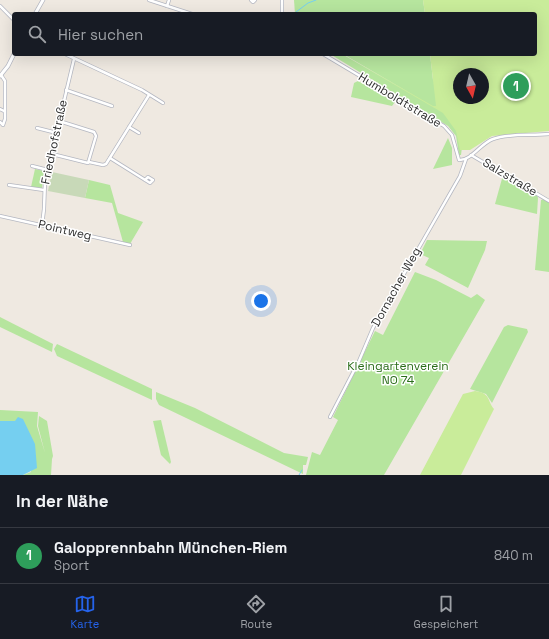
<!DOCTYPE html>
<html lang="de">
<meta charset="utf-8">
<style>
body{margin:0;font-family:"Space Grotesk",sans-serif;background:#242831;color:#f1f3f6}
.compass{position:absolute;left:453px;top:68px;width:36px;height:36px;border-radius:50%;background:#171b24;box-shadow:0 4px 16px #0002;rotate:172deg}
.you{position:absolute;left:261px;top:301px;width:14px;height:14px;margin:-10px;border:3px solid #fff;border-radius:50%;background:#1a73e8;box-shadow:0 0 0 6px #1a73e833}
.badge{display:grid;place-items:center;width:26px;height:26px;border-radius:50%;background:#2563eb;color:#fff;font-size:13px;font-weight:700}
.pin{position:absolute;translate:-50% -50%;border:2px solid #fff;box-shadow:0 1px 4px #0006}
.list{margin:0;padding:0;list-style:none}
h2{display:flex;justify-content:space-between;align-items:center;height:52px;margin:0;padding:0 16px;font-size:17px}
h2 small{font-size:13px;font-weight:400;color:#9ea1a6}
.list li{display:grid;grid-template-columns:26px 1fr auto;gap:12px;align-items:center;box-sizing:border-box;height:56px;padding:0 16px;border-top:1px solid #363941}
.list b{display:block;font-size:15px;white-space:nowrap}
.list p{margin:0;font-size:13px;white-space:nowrap;color:#9ea1a6}
.list em{font-size:13px;font-style:normal;color:#9ea1a6}
.icon{flex:none;width:22px;height:22px;fill:none;stroke:currentColor;stroke-width:2;stroke-linecap:round;stroke-linejoin:round}
.map{position:relative;flex:none;width:549px;height:475px;overflow:hidden}
.search{position:absolute;background:#171b24;box-shadow:0 4px 16px #0002;left:12px;right:12px;top:12px;height:44px;display:flex;align-items:center;gap:10px;box-sizing:border-box;padding:0 14px;border-radius:4px;color:#9ea1a6;font-size:15px}
.sheet{height:108px;background:#171b24}
nav{display:flex;justify-content:space-around;align-items:center;box-sizing:border-box;height:56px;border-top:1px solid #363941;background:#171b24;font-size:11px;color:#9ea1a6}
nav a{display:grid;justify-items:center;gap:2px}
nav .on{color:#2563eb}
.map>svg:first-child{display:block}
.green{fill:#b6e59e}
.cemetery{fill:#c8d9b8}
.pitch{fill:#c9ec9a;fill-rule:evenodd}
.water{fill:#75cff0}
.lines{fill:none;stroke-linecap:round;stroke-linejoin:round}
.stream{stroke:#75cff0;stroke-width:1}
.minor-casing{stroke:#b4b7c1;stroke-width:4}
.tertiary-casing{stroke:#b4b7c1;stroke-width:4.5}
.minor{stroke:#fff;stroke-width:2.5}
.tertiary{stroke:#fff;stroke-width:3}
.labels{text-anchor:middle;stroke-width:3;stroke-linejoin:round;paint-order:stroke}
.street-label{font-size:12px;fill:#2e2e2e;stroke:#fff}
.park-label{font-size:12px;fill:#2c6e1b;stroke:#fff}
</style>
<div class="map">
<svg width="549" height="475" viewBox="0 0 549 475">
<rect width="100%" height="100%" fill="#efe9e1"/>
<g class="green">
<polygon points="294,0 423,0 425,14 295,14"/>
<polygon points="330,54 342,54 422,100 343,54 430,54 433,80 445,96 462,147 461,155 459,155 456,136 448,126"/>
<polygon points="358,81 395,102 392,106 351,97 354,83"/>
<polygon points="448,138 452,148 452,165 433,169"/>
<polygon points="35,169 44,171 42,188 31,187"/>
<polygon points="503,175 537,195 538,198 537,214 495,204"/>
<polygon points="89,180 110,185 118,213 143,222 130,244 123,242 112,203 85,198"/>
<polygon points="544,199 549,202 549,272 535,270 541,200"/>
<polygon points="427,240 487,241 485,250 468,288 425,265 429,258 420,254"/>
<polygon points="415,272 436,280 471,298 477,294 485,300 384,475 306,475 312,452 320,455 338,420 333,417 375,331 383,335"/>
<polygon points="0,317 53,344 52,352 0,327"/>
<polygon points="508,325 527,329 528,332 492,403 486,394 470,389 504,327"/>
<polygon points="57,344 152,389 152,400 57,356 54,349"/>
<polygon points="156,392 195,408 284,453 308,457 306,465 303,465 303,474 159,405 156,399"/>
<polygon points="0,410 38,412 37,426 45,453 38,426 39,416 47,421 53,456 52,459 50,458 52,459 51,475 23,475 31,472 15,421 0,421"/>
<polygon points="161,420 171,462 170,464 161,455 153,421"/>
</g>
<polygon class="cemetery" points="52,172 89,180 85,198 48,191"/>
<g class="pitch">
<path d="M423,0h126v131l-57,5 -22,14h-10l-4,-19 -13,-18 -101,-59 91,52h3l-6,-52h105v-40h-110zM459,74h24v24h-24z"/>
<path d="M475,391c16,2 12,10 19,18l-33,66h-41l43,-81z"/>
</g>
<polygon class="water" points="18,417 23,419 35,444 37,468 23,475 0,475 0,421 15,421"/>
<g class="lines">
<g class="stream">
<polyline points="296,12 308,3 316,0"/>
<polyline points="299,475 302,470"/>
</g>
<g class="minor-casing">
<g id="minor">
<polyline points="149,0 192,14"/>
<polyline points="251,0 253,2 255,0"/>
<polyline points="282,0 282,14"/>
<polyline points="0,6 14,20"/>
<polyline points="167,6 169,0"/>
<polyline points="65,54 142,90 163,103"/>
<path d="M323,54l121,72 8,9 7,25c12,1 22,-17 34,-21 17,-6 38,-3 56,-5"/>
<polyline points="66,90 112,106"/>
<polyline points="0,109 4,111"/>
<polyline points="0,122 3,125 5,119 5,81 1,75"/>
<polyline points="129,127 139,133"/>
<polyline points="37,128 57,133"/>
<polyline points="52,154 88,163 96,136 94,132 59,121"/>
<polyline points="471,155 549,201"/>
<polyline points="110,158 150,183 153,180 148,177 145,180"/>
<polyline points="89,162 103,165 106,164 149,95"/>
<polyline points="32,166 48,170"/>
<polyline points="9,185 44,190"/>
<polyline points="0,216 130,245"/>
<polyline points="42,225 44,209 45,181 74,59"/>
<polyline points="330,417 359,361 373,328 460,176 466,159"/>
</g>
</g>
<g class="tertiary-casing">
<g id="tertiary">
<polyline points="35,14 43,0"/>
<polyline points="0,76 8,66 14,54"/>
</g>
</g>
<use href="#minor" class="minor"/>
<use href="#tertiary" class="tertiary"/>
</g>
<g class="labels">
<g class="street-label">
<text transform="translate(400 100) rotate(31)" y="4">Humboldtstraße</text>
<text transform="translate(54 142) rotate(-78)" y="4">Friedhofstraße</text>
<text transform="translate(510 177) rotate(31)" y="4">Salzstraße</text>
<text transform="translate(65 230) rotate(13)" y="4">Pointweg</text>
<text transform="translate(396 287) rotate(-61)" y="4">Dornacher Weg</text>
</g>
<g class="park-label">
<text x="398" y="370">Kleingartenverein<tspan x="398" dy="14">NO 74</tspan></text>
</g>
</g>
</svg>
<svg class="compass" viewBox="-18 -18 36 36"><path d="M0-13l5 13h-10z" fill="#e53935"/><path d="M0 13l5-13h-10z" fill="#9ea1a6"/></svg>
<div class="you"></div>
<div class="pin badge" style="left:516px;top:86px;background:#2e9e5b">1</div>
<div class="search"><svg class="icon" aria-label="search" viewBox="0 0 24 24"><circle cx="10" cy="10" r="6"/><path d="M15 15l6 6"/></svg>Hier suchen</div>
</div>
<section class="sheet">
<h2>In der Nähe<small></small></h2>
<ul class="list">
<li><span class="badge" style="background:#2e9e5b">1</span><div><b>Galopprennbahn München-Riem</b><p>Sport</p></div><em>840 m</em></li>
</ul>
</section>
<nav>
<a class="on"><svg class="icon" aria-label="map" viewBox="0 0 24 24"><path d="M3 6l6-2 6 2 6-2v14l-6 2-6-2-6 2zM9 4v14M15 6v14"/></svg>Karte</a>
<a><svg class="icon" aria-label="directions" viewBox="0 0 24 24"><path d="M12 3l9 9-9 9-9-9zM9 14v-3h6M13 9l2 2-2 2"/></svg>Route</a>
<a><svg class="icon" aria-label="saved" viewBox="0 0 24 24"><path d="M7 4h10v16l-5-4-5 4z"/></svg>Gespeichert</a>
</nav>
